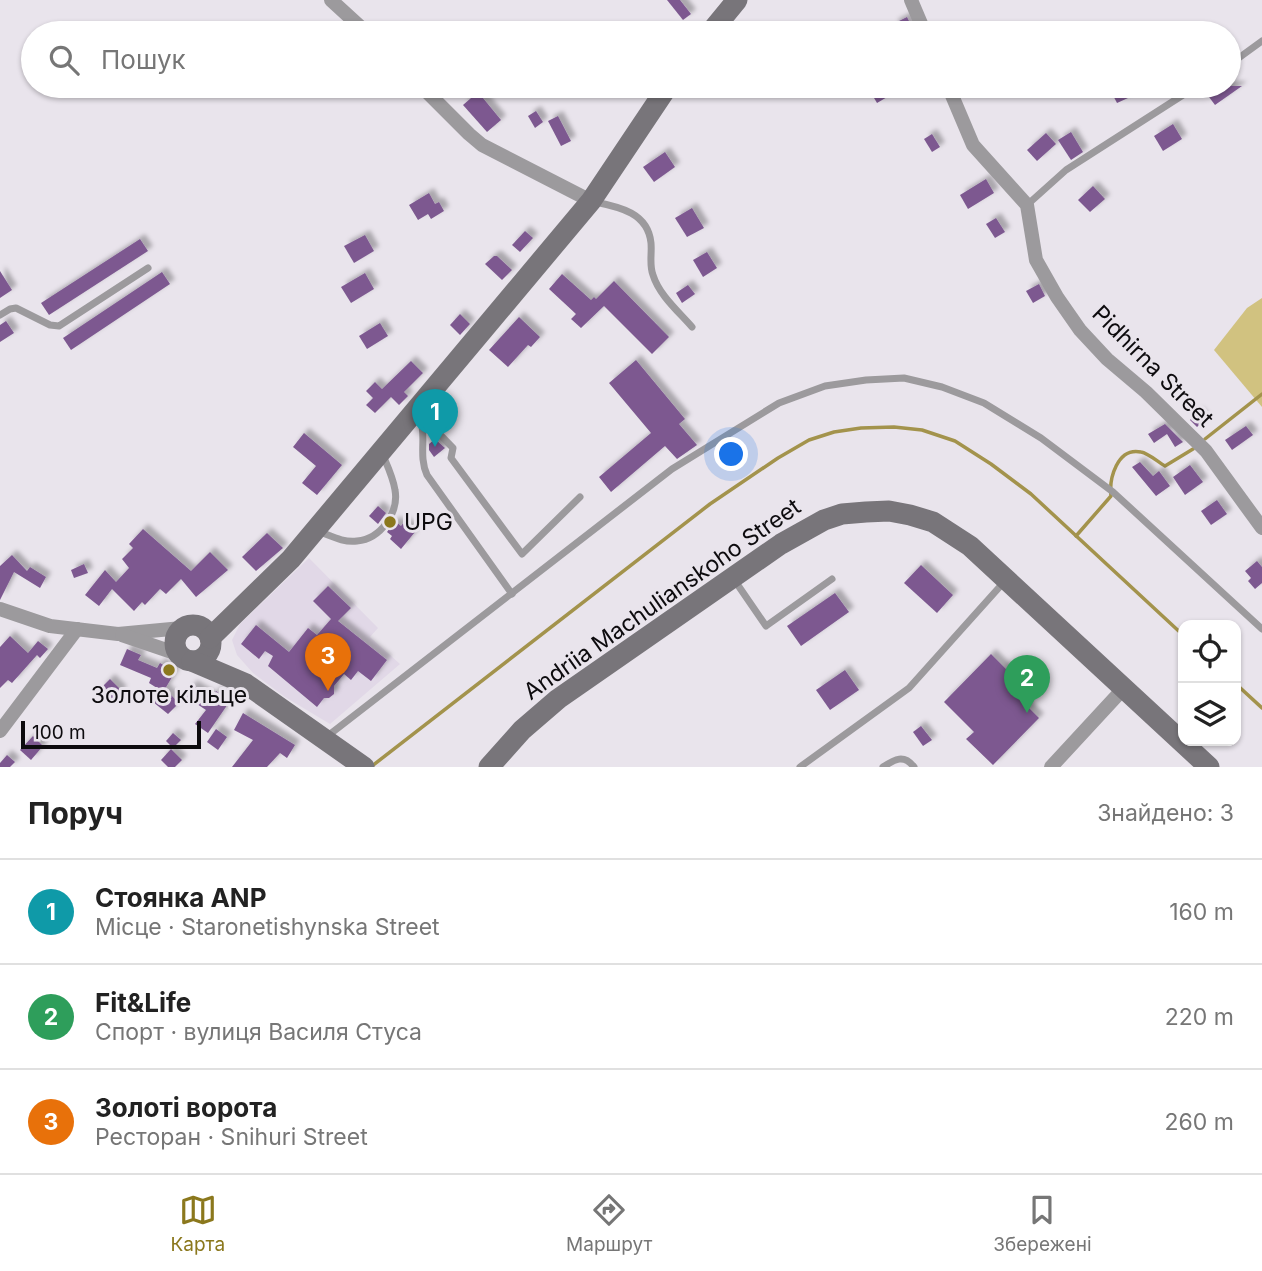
<!DOCTYPE html>
<html lang="uk">
<meta charset="utf-8">
<style>
body{margin:0;font-family:Inter,sans-serif;background:#f6f6f6;color:#222}
.controls{position:absolute;right:21px;bottom:21px;display:grid;overflow:hidden;border-radius:14px;box-shadow:0 2px 5px #0004}
.controls button{width:63px;height:63px;display:grid;place-items:center;padding:0;border:0;border-bottom:2px solid #e0e0e0;background:#fff;color:#222;font:35px sans-serif}
.scale{position:absolute;left:21px;bottom:18px;width:180px;box-sizing:border-box;padding-left:7px;border:4px solid #0d0b0e;border-top:0;font-size:19px;line-height:24px;white-space:nowrap;color:#0d0b0e;-webkit-text-stroke:5px #e9e4ec;paint-order:stroke}
.you{position:absolute;left:732px;top:455px;width:24px;height:24px;margin:-18px;border:5px solid #fff;border-radius:50%;background:#1a73e8;box-shadow:0 0 0 10px #1a73e833}
.badge{display:grid;place-items:center;width:46px;height:46px;border-radius:50%;background:#8b781d;color:#fff;font-size:23px;font-weight:700}
.pin{position:absolute;translate:-50% -58px;filter:drop-shadow(0 2px 4px #0008)}
.pin::after{content:'';position:absolute;top:37px;width:24px;height:21px;background:inherit;clip-path:polygon(0 0,100% 0,50% 100%)}
.list{margin:0;padding:0;list-style:none}
h2{display:flex;justify-content:space-between;align-items:center;height:91px;margin:0;padding:0 28px;font-size:30px}
h2 small{font-size:23px;font-weight:400;color:#767676}
.list li{display:grid;grid-template-columns:46px 1fr auto;gap:21px;align-items:center;box-sizing:border-box;height:105px;padding:0 28px;border-top:2px solid #e0e0e0}
.list b{display:block;font-size:26px;white-space:nowrap}
.list p{margin:0;font-size:23px;white-space:nowrap;color:#767676}
.list em{font-size:23px;font-style:normal;color:#767676}
.icon{flex:none;width:38px;height:38px;fill:none;stroke:currentColor;stroke-width:2;stroke-linecap:round;stroke-linejoin:round}
.map{position:relative;flex:none;width:1262px;height:767px;overflow:hidden}
.search{position:absolute;background:#fff;box-shadow:0 2px 5px #0004;left:21px;right:21px;top:21px;height:77px;display:flex;align-items:center;gap:18px;box-sizing:border-box;padding:0 24px;border-radius:38px;color:#767676;font-size:26px}
.sheet{height:406px;background:#fff}
nav{display:flex;justify-content:space-around;align-items:center;box-sizing:border-box;height:98px;border-top:2px solid #e0e0e0;background:#fff;font-size:19px;color:#767676}
nav a{display:grid;justify-items:center;gap:4px}
nav .on{color:#8b781d}
.map>svg:first-child{display:block}
.built{fill:#e1d8e7}
.green{fill:#d1c280}
.lines{fill:none;stroke-linecap:round;stroke-linejoin:round}
.stream{stroke:#a3934c;stroke-width:3.5}
.building{fill:#7d5990;filter:url(#shadow)}
.lane{stroke:#9c9a9d;stroke-width:7}
.street{stroke:#9c9a9d;stroke-width:14}
.secondary{stroke:#78757a;stroke-width:21}
.poi-dot{fill:#8b781d;stroke:#e9e4ec;stroke-width:2.5}
.labels{text-anchor:middle;stroke-width:6;stroke-linejoin:round;paint-order:stroke}
.street-label{font-size:23px;fill:#0d0b0e;stroke:#e9e4ec}
.poi-label{font-size:23px;fill:#0d0b0e;stroke:#e9e4ec;text-anchor:start}
</style>
<div class="map">
<svg width="1262" height="767" viewBox="0 0 1262 767">
<defs>
<filter id="shadow"><feDropShadow dx="5" dy="-5" stdDeviation="2" flood-color="#0004"/></filter>
</defs>
<rect width="100%" height="100%" fill="#e9e4ec"/>
<polygon class="built" points="309,558 378,628 370,637 400,664 330,724 285,697 253,673 237,655 232,640 240,624"/>
<polygon class="green" points="1262,298 1262,407 1214,350 1247,308"/>
<g class="lines">
<g class="stream">
<polyline points="1205,439 1262,394"/>
<path d="M1076,536l35,-40c-2,-17 6,-49 30,-44 7,1 17,10 24,14l28,-17"/>
<polyline points="1236,684 1262,708"/>
<polyline points="372,766 710,504 778,458 809,440 834,432 861,428 894,427 922,430 955,441 991,464 1031,494 1183,635"/>
</g>
</g>
<g class="building">
<polygon points="667,0 680,0 691,14 683,20"/>
<polygon points="907,17 915,33 898,33 893,24"/>
<polygon points="697,86 729,86 729,87 701,97"/>
<polygon points="867,86 906,86 877,103"/>
<polygon points="1108,86 1122,86 1128,98 1117,103"/>
<polygon points="1216,86 1242,86 1215,105 1206,93"/>
<polygon points="478,92 501,120 487,132 463,105"/>
<polygon points="536,111 543,122 535,128 528,116"/>
<polygon points="558,116 571,141 561,146 548,121"/>
<polygon points="1173,124 1182,139 1163,151 1154,136"/>
<polygon points="1071,132 1083,152 1071,160 1058,140"/>
<polygon points="1046,133 1056,144 1037,161 1027,150"/>
<polygon points="932,134 940,147 932,152 924,139"/>
<polygon points="665,152 675,167 654,182 643,167"/>
<polygon points="986,179 994,193 968,209 960,195"/>
<polygon points="1093,186 1105,199 1090,212 1078,200"/>
<polygon points="429,193 435,204 439,202 444,211 431,219 428,214 418,220 409,205"/>
<polygon points="692,208 704,228 687,237 675,218"/>
<polygon points="996,218 1005,232 995,238 986,224"/>
<polygon points="525,231 533,238 520,252 512,245"/>
<polygon points="365,235 374,251 354,263 344,246"/>
<polygon points="140,239 148,251 49,315 41,303"/>
<polygon points="707,252 717,268 703,277 693,260"/>
<polygon points="494,256 497,256 512,270 502,280 485,264"/>
<polygon points="0,271 12,290 0,298"/>
<polygon points="162,272 170,284 71,350 63,338"/>
<polygon points="365,273 374,289 351,303 341,287"/>
<polygon points="562,274 591,300 594,297 596,299 614,281 669,337 652,354 604,306 581,328 571,319 576,314 549,289"/>
<polygon points="1039,284 1045,296 1033,303 1026,291"/>
<polygon points="688,285 695,294 682,303 676,293"/>
<polygon points="460,314 470,324 460,335 450,325"/>
<polygon points="519,317 540,337 531,347 528,345 508,367 489,350"/>
<polygon points="6,321 14,333 0,342 0,325"/>
<polygon points="380,323 388,336 367,349 359,336"/>
<polygon points="636,360 685,419 679,424 697,445 677,459 665,446 611,492 599,477 651,433 609,383"/>
<polygon points="411,361 423,373 404,392 408,396 399,405 391,397 375,413 366,405 373,398 366,391 375,382 382,389"/>
<polygon points="1198,412 1205,420 1197,427 1190,420"/>
<polygon points="1165,424 1183,442 1175,447 1167,434 1154,443 1148,434"/>
<polygon points="1246,426 1253,435 1232,450 1225,440"/>
<polygon points="304,433 342,465 317,495 302,483 316,466 293,447"/>
<polygon points="435,439 445,448 434,457 429,450 429,444"/>
<polygon points="1140,462 1153,476 1159,471 1170,486 1156,496 1132,467"/>
<polygon points="1190,465 1203,482 1185,495 1173,477"/>
<polygon points="1217,500 1227,514 1211,525 1201,511"/>
<polygon points="378,506 386,513 378,524 369,516"/>
<polygon points="395,521 401,526 404,522 415,532 401,549 390,539 392,536 387,532"/>
<polygon points="143,529 191,571 210,552 228,570 196,597 181,579 166,594 160,589 145,605 142,602 134,611 112,589 99,606 85,595 105,570 116,582 129,568 122,559 133,548 129,544"/>
<polygon points="267,533 283,548 256,571 242,557"/>
<polygon points="12,555 27,571 30,567 46,577 40,588 14,572 0,600 0,566"/>
<polygon points="1257,561 1262,567 1262,583 1255,589 1248,581 1251,578 1245,571"/>
<polygon points="84,564 88,573 74,578 71,570"/>
<polygon points="921,565 953,595 937,613 904,583"/>
<polygon points="328,586 351,608 338,621 387,660 371,681 358,671 351,680 344,674 334,686 334,694 329,698 324,698 317,707 268,666 273,656 265,651 259,659 241,644 256,625 289,652 308,628 317,635 331,619 313,601"/>
<polygon points="835,593 849,612 801,646 787,626"/>
<polygon points="10,636 28,653 38,641 48,649 40,658 37,655 12,683 8,680 0,688 0,647"/>
<polygon points="127,649 141,655 138,660 157,668 160,663 175,672 165,689 179,703 168,714 148,698 157,688 149,683 151,678 120,665"/>
<polygon points="991,654 1023,686 1015,694 1039,718 993,765 966,739 974,732 944,702"/>
<polygon points="845,670 859,690 830,710 816,690"/>
<polygon points="110,679 122,691 112,701 100,689"/>
<polygon points="192,685 212,697 216,691 230,701 208,733 195,724 206,710 185,696"/>
<polygon points="243,713 295,745 287,758 280,753 267,767 232,767 253,740 234,730"/>
<polygon points="921,726 932,740 923,746 913,732"/>
<polygon points="216,729 227,737 218,750 207,742"/>
<polygon points="173,733 181,740 173,748 166,741"/>
<polygon points="33,736 43,746 31,760 20,750"/>
<polygon points="171,749 182,760 175,767 168,767 161,760"/>
<polygon points="7,755 15,762 10,767 0,767 0,763"/>
</g>
<g class="lines">
<g class="lane">
<polyline points="1229,65 1262,41"/>
<path d="M595,202c25,5 53,11 56,41 1,11 -2,22 2,32 6,20 26,37 39,52"/>
<polyline points="1027,205 1066,170 1197,86"/>
<polyline points="0,315 10,309 16,308 50,325 59,326 148,268"/>
<polyline points="417,411 453,448 451,458 522,554 580,497"/>
<path d="M420,417c7,19 -2,38 7,58l85,119"/>
<path d="M320,532c11,4 24,11 37,9 24,-2 42,-29 38,-51 -2,-13 -8,-25 -13,-37"/>
<polyline points="733,578 766,626 832,579"/>
<polyline points="325,738 672,469 779,403 825,386 866,380 904,378 942,387 984,403 1041,438 1113,492 1262,629"/>
<polyline points="800,767 909,688 1004,582"/>
<path d="M883,767c12,-8 21,-13 31,0"/>
</g>
<g class="street">
<polyline points="331,0 367,33"/>
<polyline points="911,0 925,33"/>
<polyline points="421,86 469,134 482,145 591,201"/>
<polyline points="948,86 973,145 1027,205 1036,260 1057,297 1080,330 1107,359 1146,392 1206,451 1262,528"/>
<polyline points="0,609 50,626 118,634 182,628"/>
<polyline points="122,635 178,654"/>
<polyline points="0,731 77,629"/>
<polyline points="1051,767 1124,688"/>
</g>
<g class="secondary">
<polyline points="710,33 737,0"/>
<circle cx="193" cy="643" r="18"/>
<polyline points="210,638 291,559 591,201 668,86"/>
<polyline points="192,661 246,684 364,767"/>
<polyline points="489,767 522,730 558,699 781,544 824,520 842,514 866,512 889,511 910,515 933,522 970,546 1209,767"/>
</g>
</g>
<g class="poi-dot">
<circle cx="390" cy="522" r="7"/>
<circle cx="169" cy="670" r="7"/>
</g>
<g class="labels">
<g class="street-label">
<text transform="translate(1153 366) rotate(45)" y="8">Pidhirna Street</text>
<text transform="translate(662 599) rotate(-35)" y="8">Andriia Machulianskoho Street</text>
</g>
<g class="poi-label">
<text x="404" y="530">UPG</text>
<text x="169" y="703" text-anchor="middle">Золоте кільце</text>
</g>
</g>
</svg>
<div class="controls">
<button><svg class="icon" aria-label="locate" viewBox="0 0 24 24"><circle cx="12" cy="12" r="6"/><path d="M12 2v4M12 18v4M2 12h4M18 12h4"/></svg></button>
<button><svg class="icon" aria-label="layers" viewBox="0 0 24 24"><path d="M12 4l9 5-9 5-9-5zM3 14l9 5 9-5"/></svg></button>
</div>
<div class="scale">100 m</div>
<div class="you"></div>
<div class="pin badge" style="left:435px;top:447px;background:#0f9aa8">1</div>
<div class="pin badge" style="left:1027px;top:713px;background:#2e9e5b">2</div>
<div class="pin badge" style="left:328px;top:691px;background:#e8710a">3</div>
<div class="search"><svg class="icon" aria-label="search" viewBox="0 0 24 24"><circle cx="10" cy="10" r="6"/><path d="M15 15l6 6"/></svg>Пошук</div>
</div>
<section class="sheet">
<h2>Поруч<small>Знайдено: 3</small></h2>
<ul class="list">
<li><span class="badge" style="background:#0f9aa8">1</span><div><b>Стоянка ANP</b><p>Місце · Staronetishynska Street</p></div><em>160 m</em></li>
<li><span class="badge" style="background:#2e9e5b">2</span><div><b>Fit&amp;Life</b><p>Спорт · вулиця Василя Стуса</p></div><em>220 m</em></li>
<li><span class="badge" style="background:#e8710a">3</span><div><b>Золоті ворота</b><p>Ресторан · Snihuri Street</p></div><em>260 m</em></li>
</ul>
</section>
<nav>
<a class="on"><svg class="icon" aria-label="map" viewBox="0 0 24 24"><path d="M3 6l6-2 6 2 6-2v14l-6 2-6-2-6 2zM9 4v14M15 6v14"/></svg>Карта</a>
<a><svg class="icon" aria-label="directions" viewBox="0 0 24 24"><path d="M12 3l9 9-9 9-9-9zM9 14v-3h6M13 9l2 2-2 2"/></svg>Маршрут</a>
<a><svg class="icon" aria-label="saved" viewBox="0 0 24 24"><path d="M7 4h10v16l-5-4-5 4z"/></svg>Збережені</a>
</nav>
